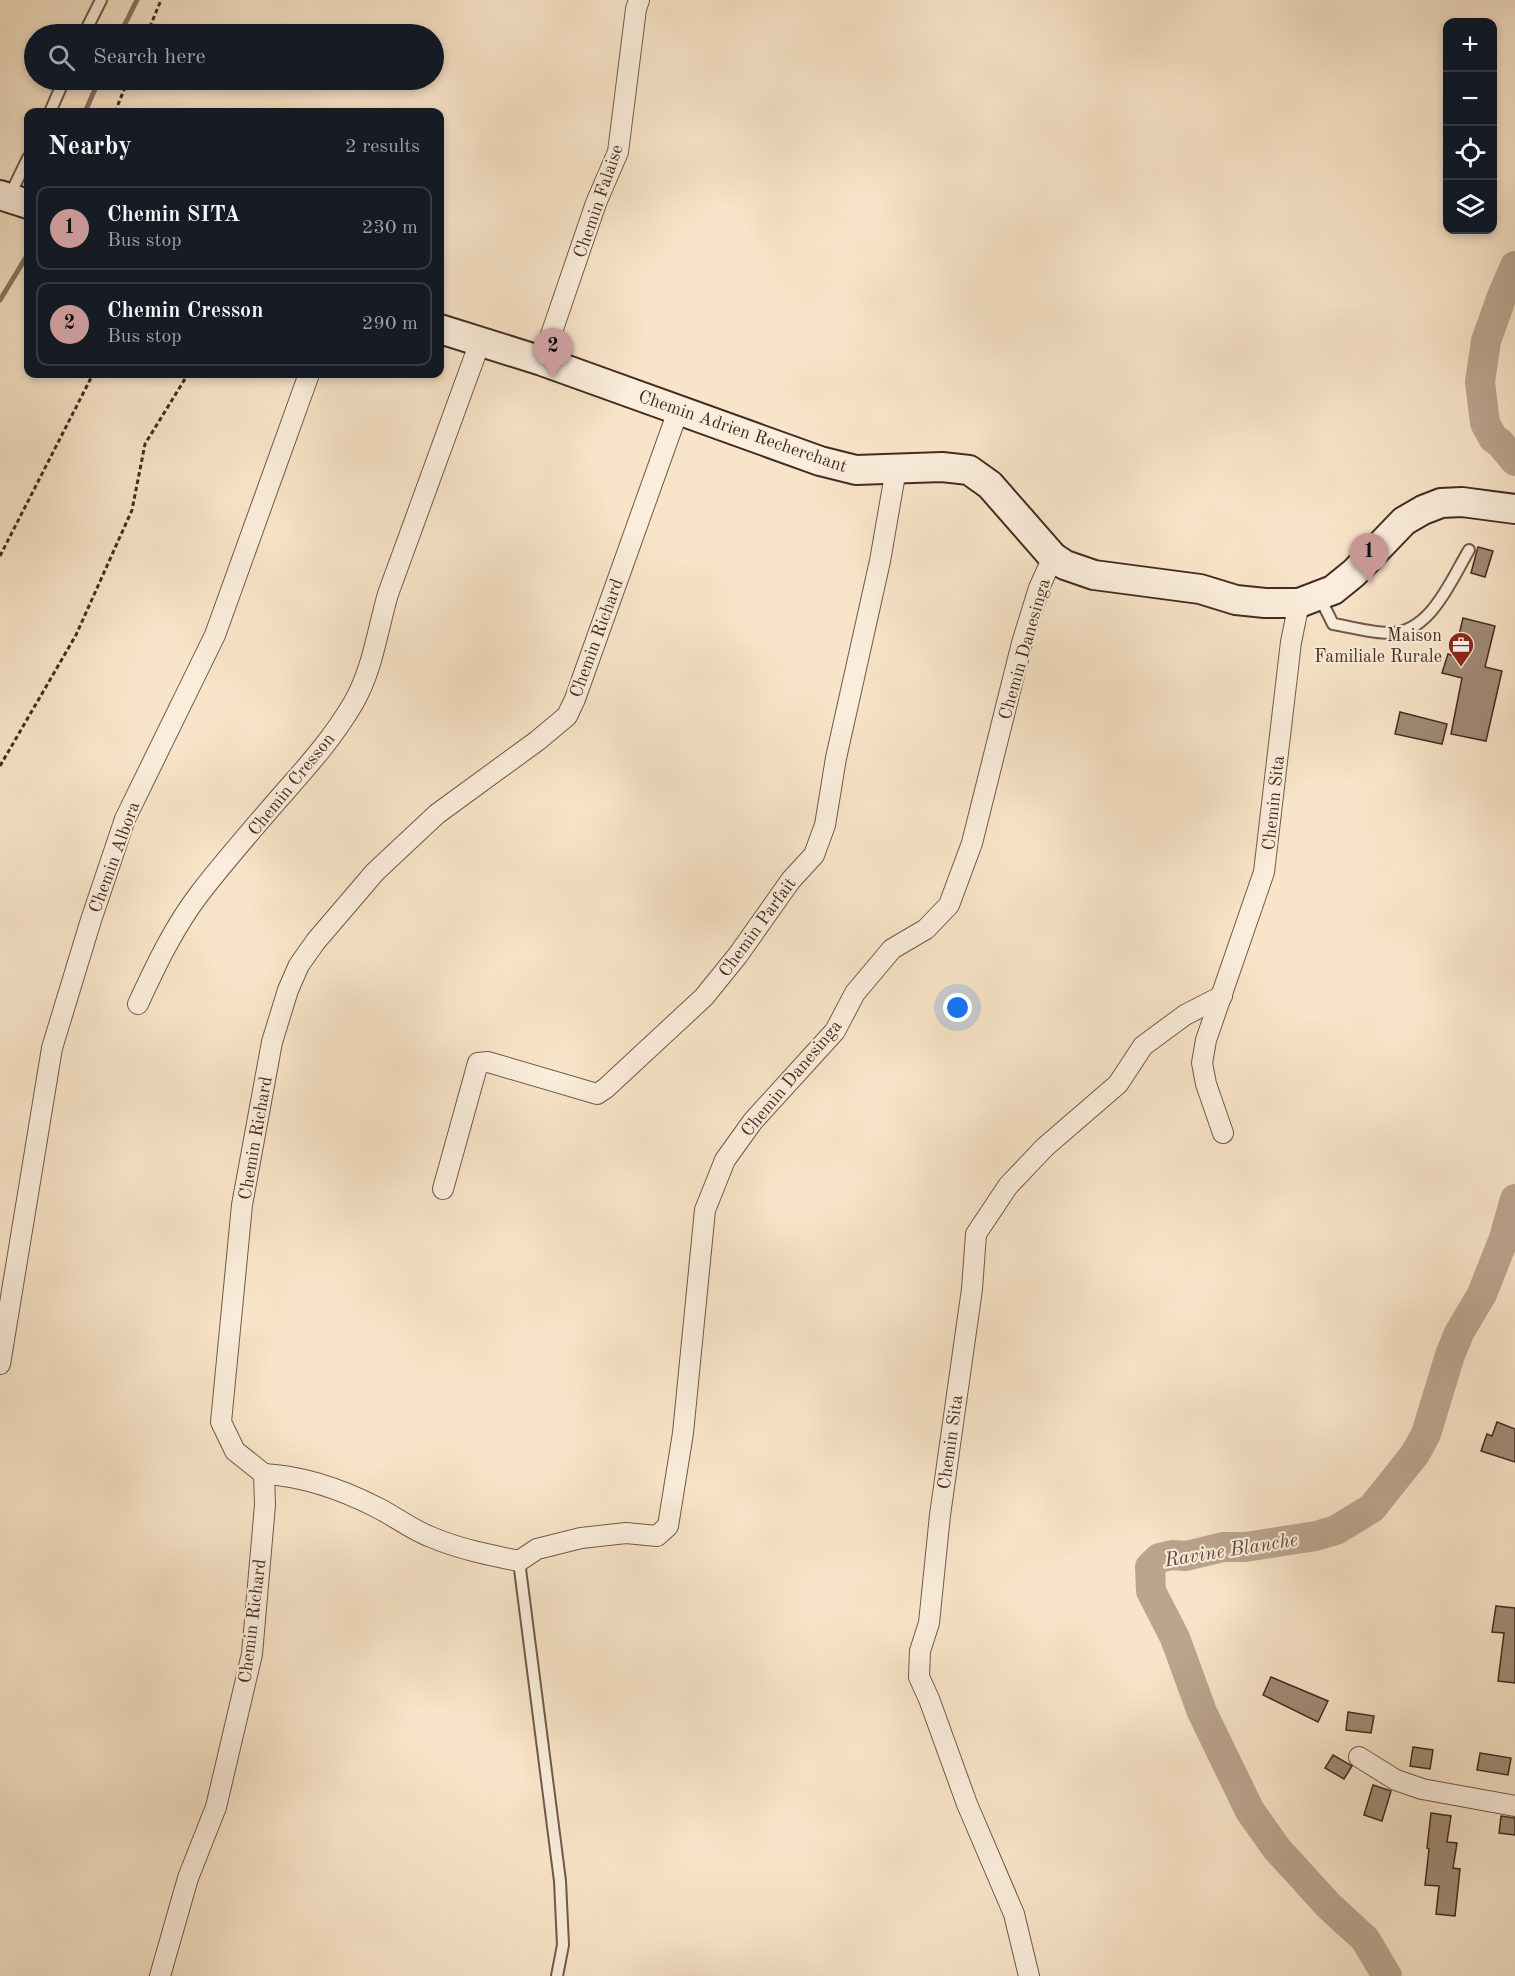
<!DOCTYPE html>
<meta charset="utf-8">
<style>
body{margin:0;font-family:"Old Standard TT",serif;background:#242831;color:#f1f3f6}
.controls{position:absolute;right:18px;top:18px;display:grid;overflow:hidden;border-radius:12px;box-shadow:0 3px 9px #0003}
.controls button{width:54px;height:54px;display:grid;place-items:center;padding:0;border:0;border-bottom:2px solid #363941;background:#171b24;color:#f1f3f6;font:30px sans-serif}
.you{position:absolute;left:958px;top:1008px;width:21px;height:21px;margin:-15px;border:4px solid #fff;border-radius:50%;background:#1a73e8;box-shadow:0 0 0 9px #1a73e833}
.badge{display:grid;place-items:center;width:39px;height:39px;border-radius:50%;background:#c59692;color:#111;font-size:20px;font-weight:700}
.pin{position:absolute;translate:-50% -50px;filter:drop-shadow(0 2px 3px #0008)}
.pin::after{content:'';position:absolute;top:32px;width:21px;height:18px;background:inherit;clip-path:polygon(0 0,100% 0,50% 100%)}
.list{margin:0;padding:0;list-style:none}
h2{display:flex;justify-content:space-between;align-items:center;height:78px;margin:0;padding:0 24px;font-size:26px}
h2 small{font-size:20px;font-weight:400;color:#9ea1a6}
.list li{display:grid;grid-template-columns:39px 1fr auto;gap:18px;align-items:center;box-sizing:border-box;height:84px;margin:0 12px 12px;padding:0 12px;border:2px solid #363941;border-radius:12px}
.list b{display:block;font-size:22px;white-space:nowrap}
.list p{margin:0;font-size:20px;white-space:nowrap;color:#9ea1a6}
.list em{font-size:20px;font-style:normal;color:#9ea1a6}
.icon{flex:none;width:33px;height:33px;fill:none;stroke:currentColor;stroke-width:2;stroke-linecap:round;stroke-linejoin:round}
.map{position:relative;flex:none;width:1515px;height:1976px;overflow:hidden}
.search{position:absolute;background:#171b24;box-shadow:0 3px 9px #0003;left:24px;top:24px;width:420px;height:66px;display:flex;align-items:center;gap:15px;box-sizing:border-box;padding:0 21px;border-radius:33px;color:#9ea1a6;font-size:22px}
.panel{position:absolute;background:#171b24;box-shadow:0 3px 9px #0003;left:24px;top:108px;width:420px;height:270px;border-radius:12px}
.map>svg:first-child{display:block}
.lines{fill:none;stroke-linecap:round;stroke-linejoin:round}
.stream{stroke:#8b7463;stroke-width:5}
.river{stroke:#bba58f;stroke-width:30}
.building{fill:#a28b77;stroke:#442b20;stroke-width:1.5}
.lane-casing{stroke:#71594a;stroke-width:14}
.street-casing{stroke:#71594a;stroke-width:22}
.secondary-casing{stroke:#442b20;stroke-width:32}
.path{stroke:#442b20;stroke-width:3;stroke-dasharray:4.5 3;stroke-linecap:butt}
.lane{stroke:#faeddb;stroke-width:10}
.street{stroke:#faeddb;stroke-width:20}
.secondary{stroke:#faeddb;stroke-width:28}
.labels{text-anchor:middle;stroke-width:4.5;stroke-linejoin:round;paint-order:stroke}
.street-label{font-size:18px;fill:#442b20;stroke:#faeddb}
.poi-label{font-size:18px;fill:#442b20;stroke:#faeddb;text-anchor:end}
.water-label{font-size:20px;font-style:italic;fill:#624a3c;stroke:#faeddb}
</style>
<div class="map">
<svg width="1515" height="1976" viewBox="0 0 1515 1976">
<rect width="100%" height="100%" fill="#f8e4c8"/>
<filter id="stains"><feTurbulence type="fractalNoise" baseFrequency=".00333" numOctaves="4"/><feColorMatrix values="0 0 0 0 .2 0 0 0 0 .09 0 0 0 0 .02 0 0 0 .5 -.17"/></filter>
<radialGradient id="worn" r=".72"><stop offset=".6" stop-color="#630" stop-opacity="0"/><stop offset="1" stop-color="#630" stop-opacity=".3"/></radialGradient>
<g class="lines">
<g class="stream">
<polyline points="120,34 137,0"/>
<polyline points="85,112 99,80"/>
<polyline points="0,300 28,254"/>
</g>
<g class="river">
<polyline points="1515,266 1502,296 1486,341 1480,382 1485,423 1493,438 1500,443 1515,461"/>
<polyline points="1387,1976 1365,1939 1329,1906 1277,1849 1250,1811 1202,1712 1175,1638 1151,1591 1150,1567 1159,1558 1172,1555 1186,1556 1223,1547 1245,1547 1316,1536 1336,1530 1372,1508 1415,1454 1426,1434 1450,1355 1459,1333 1482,1294 1504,1238 1515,1199"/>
</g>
</g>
<g class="building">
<polygon points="1478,547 1493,551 1485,577 1471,573"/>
<polygon points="1463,618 1495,626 1485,667 1502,671 1486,741 1451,734 1462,678 1442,673 1448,654 1454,656"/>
<polygon points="1400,712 1447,724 1442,744 1395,734"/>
<polygon points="1497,1422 1515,1429 1515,1462 1481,1451 1487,1434 1492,1436"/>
<polygon points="1496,1606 1515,1608 1515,1683 1498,1681 1504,1633 1492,1632"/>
<polygon points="1271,1677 1328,1701 1318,1722 1263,1695"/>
<polygon points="1348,1712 1374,1716 1371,1733 1346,1730"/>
<polygon points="1413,1747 1433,1750 1430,1769 1410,1766"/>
<polygon points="1480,1753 1511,1758 1508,1775 1477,1770"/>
<polygon points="1333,1755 1352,1766 1344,1779 1325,1768"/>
<polygon points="1373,1785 1391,1791 1382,1821 1364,1815"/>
<polygon points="1431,1813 1451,1816 1447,1842 1457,1843 1453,1868 1460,1869 1455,1916 1436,1914 1439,1886 1425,1885 1429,1849 1427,1848"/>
<polygon points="1501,1816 1515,1818 1515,1835 1499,1833"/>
</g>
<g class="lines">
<g class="lane-casing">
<g id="lane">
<polyline points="84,34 101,0"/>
<polyline points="50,112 64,80"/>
<polyline points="9,197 28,158"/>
<path d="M1319,596l14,28c18,3 38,9 56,9 41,1 62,-53 80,-83"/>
<polyline points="519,1561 560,1881 563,1945 557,1976"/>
</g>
</g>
<g class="street-casing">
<g id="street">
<polyline points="542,361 596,203 618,152 636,9 639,0"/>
<path d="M138,1004c18,-39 36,-77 62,-111 24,-31 50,-61 76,-91 28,-32 56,-62 78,-100 19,-34 23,-70 34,-108l92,-252"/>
<polyline points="1223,1133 1206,1084 1202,1063 1206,1040 1264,872 1291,642 1299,603"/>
<polyline points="443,1189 478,1063 488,1062 597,1094 606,1088 704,997 738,955 791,880 814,855 825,825 836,758 880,561 896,469"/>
<polyline points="0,1364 52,1048 91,920 125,819 215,635 309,374"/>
<path d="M264,1474c40,2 79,16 114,34 18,9 34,22 53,29 28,12 58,18 88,24l18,-12 44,-11 45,-5 31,3 11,-10 15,-93 22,-223 20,-50 28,-39 82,-90 20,-38 37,-44 34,-20 23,-24 23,-62 50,-200 17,-55 14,-31"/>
<polyline points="1359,1757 1396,1780 1422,1789 1515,1806"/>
<polyline points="160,1976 188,1878 216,1807 252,1654 265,1505 264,1474 235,1451 221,1422 242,1205 272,1042 288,990 299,965 316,941 375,872 437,814 537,741 567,716 575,699 678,411"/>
<polyline points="1029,1976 1014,1914 967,1804 929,1699 919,1677 920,1651 929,1623 940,1515 972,1289 976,1234 1008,1186 1045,1147 1118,1084 1143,1046 1185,1015 1222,996"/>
</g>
</g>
<g class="secondary-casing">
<g id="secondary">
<polyline points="0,195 28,204"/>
<polyline points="440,329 542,361 820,461 856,470 942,467 969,470 990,485 1053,557 1065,565 1094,575 1200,589 1236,600 1265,603 1299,603 1333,590 1354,573 1404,521 1423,510 1441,503 1462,502 1515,509"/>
</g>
</g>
<g class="path">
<polyline points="147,34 161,0"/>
<polyline points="115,112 128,80"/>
<polyline points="0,556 93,374"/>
<polyline points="0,766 76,635 132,510 145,444 188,374"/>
</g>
<use href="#lane" class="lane"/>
<use href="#street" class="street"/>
<use href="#secondary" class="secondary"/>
</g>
<defs>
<g id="office-pin" transform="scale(1.35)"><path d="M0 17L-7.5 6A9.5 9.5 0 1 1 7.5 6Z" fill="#8f2418" stroke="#faeddb"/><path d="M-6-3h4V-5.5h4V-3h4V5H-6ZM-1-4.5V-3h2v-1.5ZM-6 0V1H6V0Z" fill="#fff"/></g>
</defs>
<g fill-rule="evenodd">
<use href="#office-pin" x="1461" y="645"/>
</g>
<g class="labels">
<g class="street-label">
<text transform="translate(598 201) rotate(-71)" y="6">Chemin Falaise</text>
<text transform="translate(743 431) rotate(19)" y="6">Chemin Adrien Recherchant</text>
<text transform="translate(596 638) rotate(-70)" y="6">Chemin Richard</text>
<text transform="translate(1024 649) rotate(-74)" y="6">Chemin Danesinga</text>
<text transform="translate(291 784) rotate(-51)" y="6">Chemin Cresson</text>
<text transform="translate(1273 803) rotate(-84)" y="6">Chemin Sita</text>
<text transform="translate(114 857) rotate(-70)" y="6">Chemin Albora</text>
<text transform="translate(757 927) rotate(-54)" y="6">Chemin Parfait</text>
<text transform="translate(791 1078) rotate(-50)" y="6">Chemin Danesinga</text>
<text transform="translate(255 1138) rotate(-80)" y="6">Chemin Richard</text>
<text transform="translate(950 1442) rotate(-82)" y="6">Chemin Sita</text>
<text transform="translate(252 1621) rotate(-83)" y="6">Chemin Richard</text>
</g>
<g class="poi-label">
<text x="1442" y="641">Maison<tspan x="1442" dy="21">Familiale Rurale</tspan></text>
</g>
<g class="water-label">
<text transform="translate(1231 1549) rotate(-9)" y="7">Ravine Blanche</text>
</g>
</g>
<rect width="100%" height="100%" filter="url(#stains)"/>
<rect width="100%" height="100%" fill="url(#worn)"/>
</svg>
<div class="controls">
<button>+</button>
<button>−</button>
<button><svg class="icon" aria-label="locate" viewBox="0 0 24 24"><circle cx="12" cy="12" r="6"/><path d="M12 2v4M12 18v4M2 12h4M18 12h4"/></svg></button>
<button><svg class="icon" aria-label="layers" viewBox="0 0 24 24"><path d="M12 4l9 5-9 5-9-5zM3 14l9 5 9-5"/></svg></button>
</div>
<div class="you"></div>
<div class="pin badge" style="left:1369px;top:583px">1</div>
<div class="pin badge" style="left:553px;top:378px">2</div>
<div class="search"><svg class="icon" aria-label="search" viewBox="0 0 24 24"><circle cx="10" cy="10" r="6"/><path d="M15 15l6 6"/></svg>Search here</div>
<section class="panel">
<h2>Nearby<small>2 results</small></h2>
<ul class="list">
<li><span class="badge">1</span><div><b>Chemin SITA</b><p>Bus stop</p></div><em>230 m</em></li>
<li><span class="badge">2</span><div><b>Chemin Cresson</b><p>Bus stop</p></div><em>290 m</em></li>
</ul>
</section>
</div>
